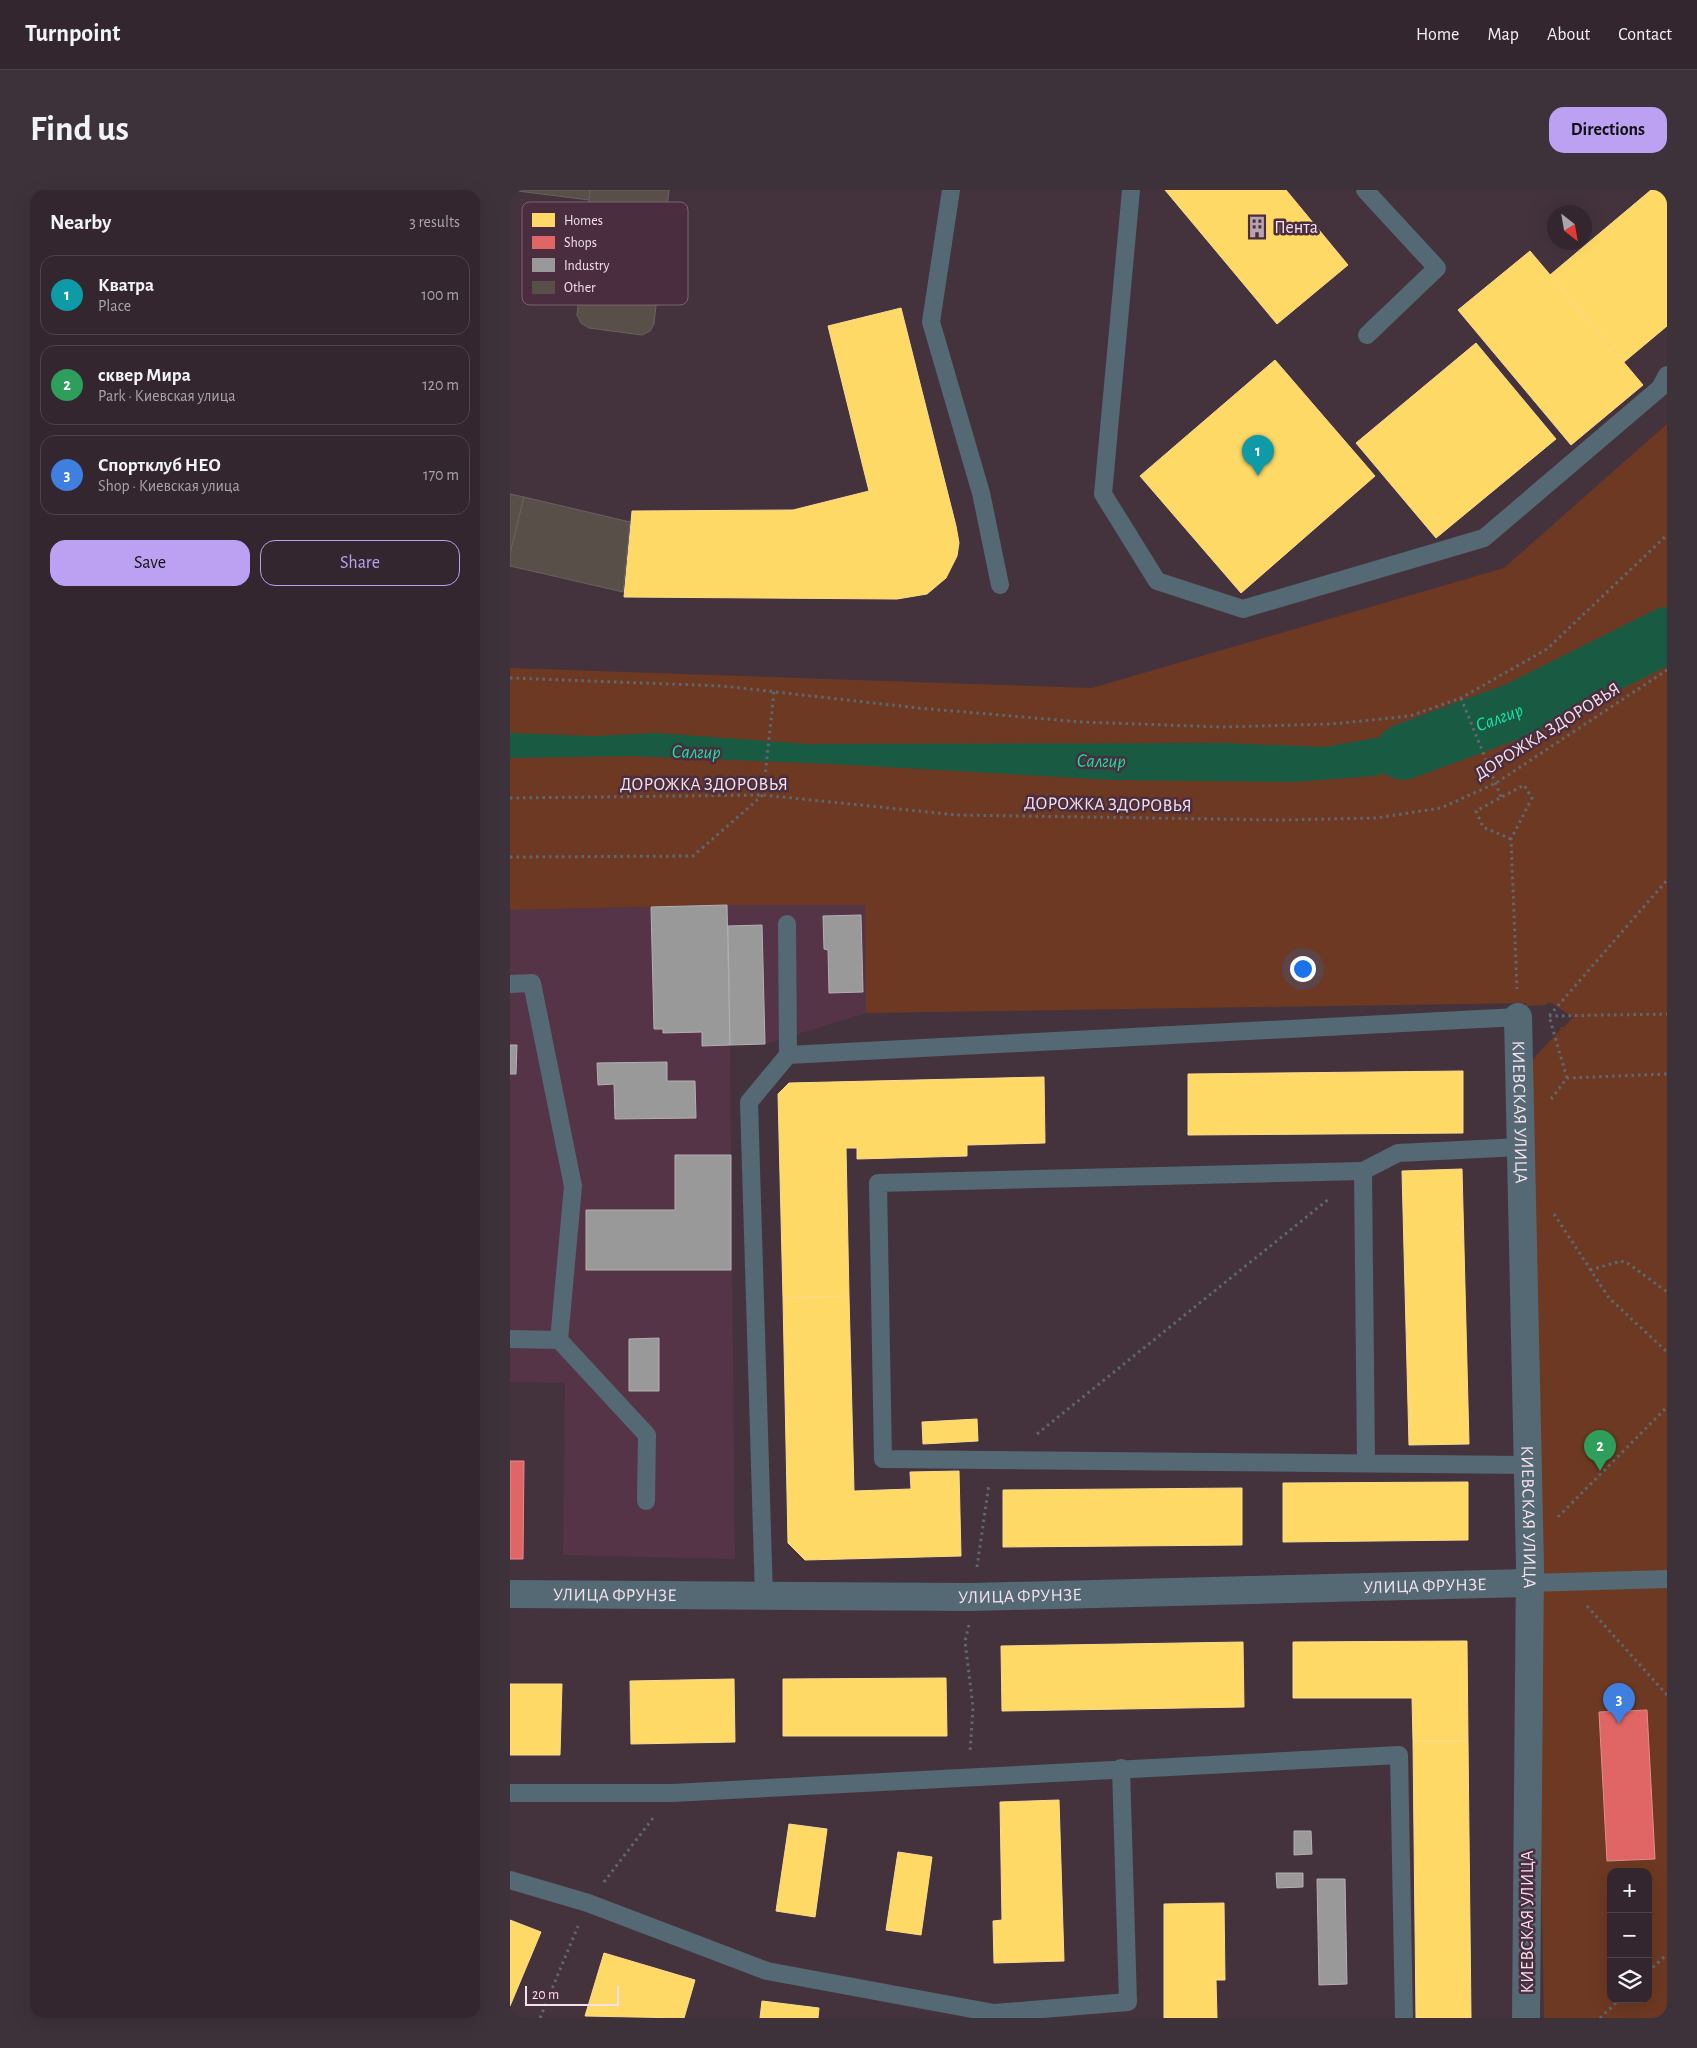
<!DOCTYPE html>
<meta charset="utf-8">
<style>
body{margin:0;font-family:"Alegreya Sans",sans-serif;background:#3e323a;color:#f1f3f6}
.controls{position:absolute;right:15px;bottom:15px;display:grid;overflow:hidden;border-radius:10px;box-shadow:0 5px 20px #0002}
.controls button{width:45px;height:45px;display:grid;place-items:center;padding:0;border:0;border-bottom:1px solid #4e434a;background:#33262e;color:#f1f3f6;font:25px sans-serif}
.compass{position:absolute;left:1037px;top:15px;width:45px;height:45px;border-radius:50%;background:#33262e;box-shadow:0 5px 20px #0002;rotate:149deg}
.scale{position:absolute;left:15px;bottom:12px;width:94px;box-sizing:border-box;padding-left:5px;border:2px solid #f4e1eb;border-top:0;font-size:14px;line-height:18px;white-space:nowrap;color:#f4e1eb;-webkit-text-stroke:4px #4a2d3e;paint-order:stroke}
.you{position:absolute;left:792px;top:778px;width:18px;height:18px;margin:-12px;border:4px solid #fff;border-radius:50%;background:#1a73e8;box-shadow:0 0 0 8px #1a73e833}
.badge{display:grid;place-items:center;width:32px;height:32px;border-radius:50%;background:#bca0f2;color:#fff;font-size:16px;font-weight:700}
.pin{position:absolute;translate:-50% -41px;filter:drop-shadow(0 1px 2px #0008)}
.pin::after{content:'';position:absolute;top:26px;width:18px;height:15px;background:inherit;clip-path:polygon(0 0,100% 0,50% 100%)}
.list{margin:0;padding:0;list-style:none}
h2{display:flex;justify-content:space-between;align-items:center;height:65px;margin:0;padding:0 20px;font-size:21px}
h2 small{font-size:16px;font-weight:400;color:#a9a5aa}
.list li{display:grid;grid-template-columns:32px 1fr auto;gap:15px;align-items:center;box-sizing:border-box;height:80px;margin:0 10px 10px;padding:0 10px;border:1px solid #4e434a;border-radius:15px}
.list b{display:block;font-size:19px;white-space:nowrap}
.list p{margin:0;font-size:16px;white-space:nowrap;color:#a9a5aa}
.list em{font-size:16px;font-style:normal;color:#a9a5aa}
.actions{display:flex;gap:10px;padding:15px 20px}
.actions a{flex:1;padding:11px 0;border:1px solid #bca0f2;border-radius:15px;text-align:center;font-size:18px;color:#bca0f2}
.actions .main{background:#bca0f2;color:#111}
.icon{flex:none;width:28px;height:28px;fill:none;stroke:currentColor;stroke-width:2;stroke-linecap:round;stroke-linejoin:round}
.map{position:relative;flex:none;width:1157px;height:1828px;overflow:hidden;border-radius:15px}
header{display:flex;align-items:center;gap:30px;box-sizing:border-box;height:70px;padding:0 25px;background:#33262e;border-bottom:1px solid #4e434a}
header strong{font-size:24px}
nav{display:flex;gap:28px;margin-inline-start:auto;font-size:18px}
.intro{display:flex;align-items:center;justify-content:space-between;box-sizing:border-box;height:120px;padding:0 30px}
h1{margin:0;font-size:35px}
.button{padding:12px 22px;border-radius:15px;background:#bca0f2;color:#111;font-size:18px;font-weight:700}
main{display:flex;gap:30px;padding:0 30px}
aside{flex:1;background:#33262e;border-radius:15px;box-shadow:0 5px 20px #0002}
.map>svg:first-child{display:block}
.built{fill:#563448}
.green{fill:#6e3922;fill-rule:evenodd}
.water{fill:#195a43}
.homes{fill:#ffd966;stroke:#fcdb8e}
.shops{fill:#e06666;stroke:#e68b8e}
.industry{fill:#999;stroke:#b4afb2}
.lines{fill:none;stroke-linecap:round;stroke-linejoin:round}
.river{stroke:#195a43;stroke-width:56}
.building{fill:#584f49;stroke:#6a6260}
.path{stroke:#5e6870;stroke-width:3;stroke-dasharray:2.5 4;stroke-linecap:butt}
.service{stroke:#546973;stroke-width:18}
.minor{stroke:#546973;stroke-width:28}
.labels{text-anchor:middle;stroke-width:5;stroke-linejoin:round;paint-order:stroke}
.poi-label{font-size:18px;fill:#f4e1eb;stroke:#4a2d3e;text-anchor:start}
.street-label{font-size:18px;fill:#f4e1eb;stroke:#4a2d3e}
.water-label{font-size:19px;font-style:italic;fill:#1be1a4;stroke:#4a2d3e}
.key{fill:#4a2d3e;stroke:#7d6372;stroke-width:1}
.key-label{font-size:14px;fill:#f4e1eb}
</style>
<header>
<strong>Turnpoint</strong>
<nav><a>Home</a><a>Map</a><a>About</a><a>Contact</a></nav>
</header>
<div class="intro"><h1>Find us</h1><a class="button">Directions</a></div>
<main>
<aside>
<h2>Nearby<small>3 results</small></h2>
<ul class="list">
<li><span class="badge" style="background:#0f9aa8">1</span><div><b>Кватра</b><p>Place</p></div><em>100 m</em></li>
<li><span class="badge" style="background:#2e9e5b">2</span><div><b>сквер Мира</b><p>Park · Киевская улица</p></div><em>120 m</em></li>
<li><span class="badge" style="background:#3f7fe0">3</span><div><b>Спортклуб НЕО</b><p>Shop · Киевская улица</p></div><em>170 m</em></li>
</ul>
<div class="actions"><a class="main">Save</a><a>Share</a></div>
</aside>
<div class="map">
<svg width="1157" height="1828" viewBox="0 0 1157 1828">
<rect width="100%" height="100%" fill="#44333d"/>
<polygon class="built" points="217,715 355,715 356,823 255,854 220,856 225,1369 53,1365 55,1193 0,1192 0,720"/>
<path class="green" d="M1157,234v1594h-123l-18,-948 9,-13 26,-28 -1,-2h4l9,-10 -23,-15 -5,3 -19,1v-3l-660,10 -1,-108h-138l-217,5v-242l582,20 412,-120zM1101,1682h37v127h-37z"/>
<polygon class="water" points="958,521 974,551 865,586 786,592 602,590 323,574 119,566 0,568 0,543 85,546 147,543 298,554 714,553 814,557 883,545"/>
<g class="homes">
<polygon points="655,0 776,0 838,75 767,134"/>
<polygon points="1141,0 1157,0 1157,136 1114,172 1040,85"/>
<polygon points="1020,61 1133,195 1061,255 948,120"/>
<polygon points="391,118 446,336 449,353 447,366 436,388 417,404 387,409 114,407 122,321 283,320 359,301 318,136"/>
<polygon points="966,153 1046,249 926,348 846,253"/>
<polygon points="765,170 865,286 731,403 630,286"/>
<polygon points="953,881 953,943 678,945 678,884"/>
<polygon points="534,887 535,953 457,955 457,966 347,969 347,958 336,958 339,1106 273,1108 268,904 279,893"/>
<polygon points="952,979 959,1254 899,1255 892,981"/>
<polygon points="339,1106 344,1301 401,1299 400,1282 449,1281 451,1366 295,1370 278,1353 273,1108"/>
<polygon points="467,1229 468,1251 413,1254 412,1232"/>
<polygon points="958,1292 958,1350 773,1352 773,1293"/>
<polygon points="732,1298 732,1355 493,1357 493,1300"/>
<polygon points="957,1451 958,1551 903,1551 902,1508 783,1508 783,1452"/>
<polygon points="733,1452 734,1517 492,1521 491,1456"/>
<polygon points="436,1488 437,1546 273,1546 273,1489"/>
<polygon points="224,1489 225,1552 121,1554 120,1491"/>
<polygon points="0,1494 52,1494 50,1565 0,1565"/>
<polygon points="903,1551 958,1551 961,1828 906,1828"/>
<polygon points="549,1610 554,1771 484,1773 483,1731 492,1730 490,1612"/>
<polygon points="279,1634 317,1639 305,1727 266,1721"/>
<polygon points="388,1662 422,1667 411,1745 376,1740"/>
<polygon points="714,1713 715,1790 706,1790 707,1828 654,1828 654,1714"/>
<polygon points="0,1730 31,1742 0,1816"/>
<polygon points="94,1763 185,1790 174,1828 75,1826"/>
<polygon points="252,1811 309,1818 308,1828 250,1828"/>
</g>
<g class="shops">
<polygon points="0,1271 14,1271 13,1369 0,1369"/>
<polygon points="1137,1520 1145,1669 1097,1671 1089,1522"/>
</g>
<g class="industry">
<polygon points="217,715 220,855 192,856 192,842 153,843 153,839 144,839 141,717"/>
<polygon points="351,725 353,802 319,803 318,760 314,759 313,726"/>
<polygon points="252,735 255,854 220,855 218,736"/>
<polygon points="0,855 7,855 6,884 0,884"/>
<polygon points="157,872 157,891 185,891 186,928 105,929 104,894 88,895 87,873"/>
<polygon points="165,965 221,965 221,1080 76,1080 76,1020 165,1020"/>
<polygon points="149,1148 149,1201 119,1201 119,1149"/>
<polygon points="784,1641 801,1641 802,1664 784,1665"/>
<polygon points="766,1683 793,1683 793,1697 767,1698"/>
<polygon points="807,1689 835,1689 837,1794 809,1795"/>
</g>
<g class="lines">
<path class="river" id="s1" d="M893,562l114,-42 150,-75"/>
</g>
<g class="building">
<polygon points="0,0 80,0 79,10"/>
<polygon points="80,0 159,0 144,134 140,141 132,145 79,138 71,133 67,125"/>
<polygon points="0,304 14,307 0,364"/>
<polygon points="14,307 120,332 113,402 0,376 0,364"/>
</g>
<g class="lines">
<g class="path">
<polyline points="0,488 213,496 408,518 572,532 712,537 822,534 900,526 951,508 1037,459 1157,345"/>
<polyline points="951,508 991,607"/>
<polyline points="0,608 253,605 447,625 770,630 866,628 931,618 986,593 1157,480"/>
<polyline points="1001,649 973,637 966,621 1014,595 1022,608 1001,649 1007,799"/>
<polyline points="0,667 183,666 253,605 264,502"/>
<polyline points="1039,826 1157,824"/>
<polyline points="1057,888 1039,826 1157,690"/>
<polyline points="1041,909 1057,888 1157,884"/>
<polyline points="1044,1024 1099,1108 1157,1162"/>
<polyline points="1080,1080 1111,1071 1119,1074 1157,1102"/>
<polyline points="527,1244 820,1008"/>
<polyline points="1048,1327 1157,1217"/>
<polyline points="467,1377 479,1294"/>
<polyline points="1077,1416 1157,1505"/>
<polyline points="459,1435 455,1451 463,1517 460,1563"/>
<polyline points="94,1692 143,1628"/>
<polyline points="1138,1782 1157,1764"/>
<polyline points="30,1828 68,1736"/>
<polyline points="1090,1828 1110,1809"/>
</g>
<g class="service">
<polyline points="441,0 421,132 471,303 490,395"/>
<polyline points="621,0 593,304 647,391 733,419 974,348 1150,198 1157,185"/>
<polyline points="855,0 927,78 857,145"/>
<polyline points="0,794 22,793 63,996 49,1150 0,1149"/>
<polyline points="278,865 1008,827"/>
<polyline points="853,981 888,963 1010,957"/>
<polyline points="49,1150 137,1245 136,1311"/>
<polyline points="856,1272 853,981 368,993 373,1269 1019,1275"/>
<polyline points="1019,1393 1157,1389"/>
<polyline points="254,1407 239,912 278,865 277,734"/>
<polyline points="0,1603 162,1603 889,1565 894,1828"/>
<polyline points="0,1690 78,1713 257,1781 484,1823 618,1812 611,1578"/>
</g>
<g class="minor">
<path id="s2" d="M1008,827l12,549 -4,452"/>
<path id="s3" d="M0,1404l462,3 557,-14"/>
</g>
</g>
<defs>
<g id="building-bare" transform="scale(1.725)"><path d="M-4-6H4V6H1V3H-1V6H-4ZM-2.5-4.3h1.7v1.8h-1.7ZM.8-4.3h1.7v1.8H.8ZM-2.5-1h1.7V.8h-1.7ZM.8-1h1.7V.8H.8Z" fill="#b6a4ae" stroke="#4a2d3e" stroke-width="2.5" paint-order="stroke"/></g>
</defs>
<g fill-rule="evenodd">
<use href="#building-bare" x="747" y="37"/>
</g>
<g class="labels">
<g class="poi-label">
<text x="764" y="43">Пента</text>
</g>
<g class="street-label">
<text transform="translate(1037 541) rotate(-32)" y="6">ДОРОЖКА ЗДОРОВЬЯ</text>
<text x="194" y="600">ДОРОЖКА ЗДОРОВЬЯ</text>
<text transform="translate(598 614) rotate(1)" y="6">ДОРОЖКА ЗДОРОВЬЯ</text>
<text dy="6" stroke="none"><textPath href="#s2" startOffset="95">КИЕВСКАЯ УЛИЦА</textPath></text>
<text dy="6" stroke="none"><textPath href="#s2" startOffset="500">КИЕВСКАЯ УЛИЦА</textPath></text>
<text dy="6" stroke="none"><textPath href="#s3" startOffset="915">УЛИЦА ФРУНЗЕ</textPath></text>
<text dy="6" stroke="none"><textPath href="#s3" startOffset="105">УЛИЦА ФРУНЗЕ</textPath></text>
<text dy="6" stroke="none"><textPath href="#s3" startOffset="510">УЛИЦА ФРУНЗЕ</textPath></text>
<text transform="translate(1017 1732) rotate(-90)" y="6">КИЕВСКАЯ УЛИЦА</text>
</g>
<g class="water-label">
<text dy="7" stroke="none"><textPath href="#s1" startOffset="102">Салгир</textPath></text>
<text transform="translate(186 561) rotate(1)" y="7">Салгир</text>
<text transform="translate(591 570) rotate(1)" y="7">Салгир</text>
</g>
</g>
<rect x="12" y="12" width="166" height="103" rx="8" class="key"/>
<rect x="22" y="23" width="23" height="14" fill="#ffd966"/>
<rect x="22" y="46" width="23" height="13" fill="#e06666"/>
<rect x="22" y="68" width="23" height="14" fill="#999"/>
<rect x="22" y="91" width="23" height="13" fill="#584f49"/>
<g class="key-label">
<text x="54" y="35">Homes</text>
<text x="54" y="57">Shops</text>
<text x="54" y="80">Industry</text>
<text x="54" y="102">Other</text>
</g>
</svg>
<div class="controls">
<button>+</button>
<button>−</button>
<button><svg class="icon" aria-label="layers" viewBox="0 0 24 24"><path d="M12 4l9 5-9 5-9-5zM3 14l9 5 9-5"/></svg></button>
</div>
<svg class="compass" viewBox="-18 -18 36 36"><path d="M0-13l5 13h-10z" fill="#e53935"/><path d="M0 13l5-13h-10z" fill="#a9a5aa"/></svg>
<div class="scale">20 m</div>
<div class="you"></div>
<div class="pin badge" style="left:748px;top:286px;background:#0f9aa8">1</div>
<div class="pin badge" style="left:1090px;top:1281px;background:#2e9e5b">2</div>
<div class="pin badge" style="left:1109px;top:1534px;background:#3f7fe0">3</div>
</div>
</main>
